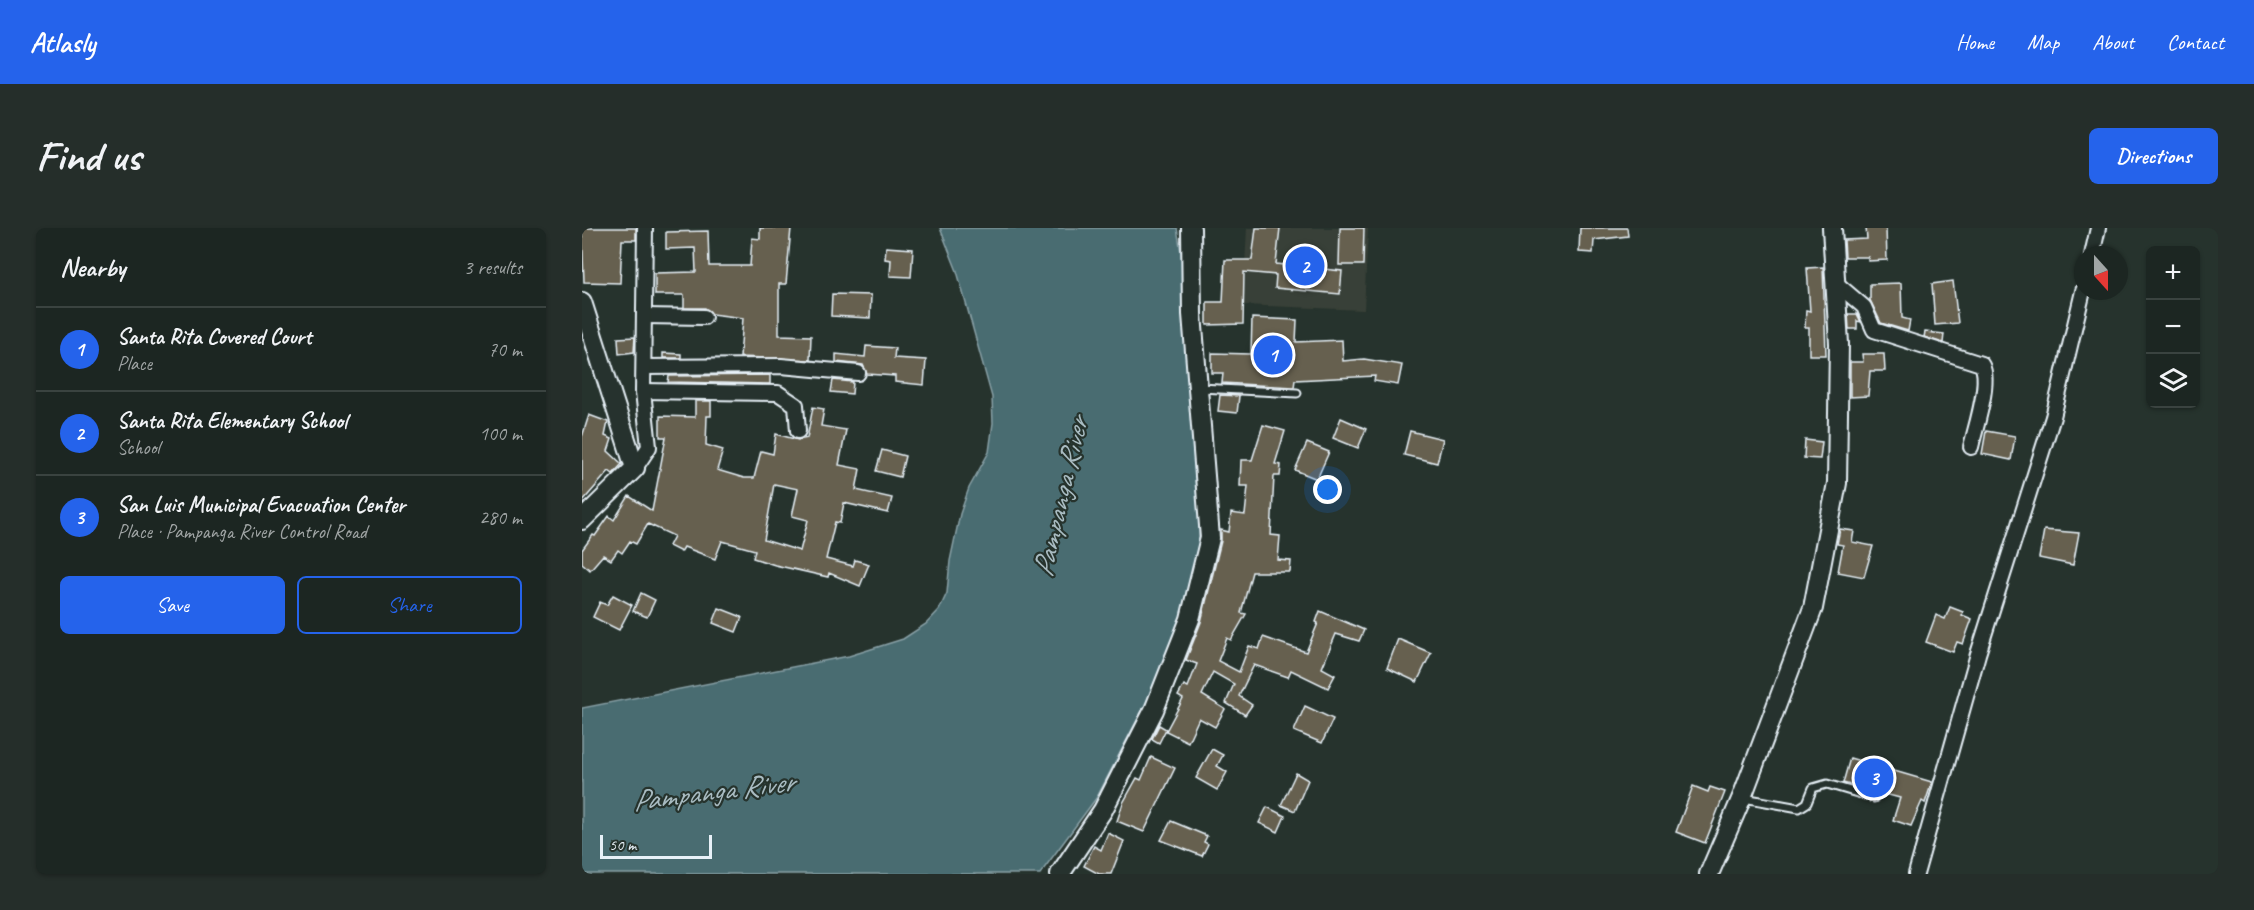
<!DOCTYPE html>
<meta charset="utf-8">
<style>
body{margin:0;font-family:Caveat,sans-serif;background:#252e2a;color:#f1f3f6}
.controls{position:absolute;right:18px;top:18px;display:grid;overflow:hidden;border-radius:9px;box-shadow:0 2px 4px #0004}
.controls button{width:54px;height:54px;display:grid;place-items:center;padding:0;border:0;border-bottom:2px solid #3a4340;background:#1c2622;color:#f1f3f6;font:30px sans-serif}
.compass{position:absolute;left:1492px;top:18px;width:54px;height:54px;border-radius:50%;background:#1c2622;box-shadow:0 2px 4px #0004;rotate:159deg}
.scale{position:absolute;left:18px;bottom:15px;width:112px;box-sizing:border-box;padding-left:6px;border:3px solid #e8f1f8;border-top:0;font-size:16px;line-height:21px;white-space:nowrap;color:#e8f1f8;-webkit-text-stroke:4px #26332d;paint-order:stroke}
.you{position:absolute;left:746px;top:262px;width:21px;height:21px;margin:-15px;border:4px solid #fff;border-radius:50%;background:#1a73e8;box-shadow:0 0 0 9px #1a73e833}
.badge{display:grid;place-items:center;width:39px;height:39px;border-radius:50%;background:#2563eb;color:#fff;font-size:20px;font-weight:700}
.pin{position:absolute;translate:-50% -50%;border:3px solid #fff;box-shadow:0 2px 6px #0006}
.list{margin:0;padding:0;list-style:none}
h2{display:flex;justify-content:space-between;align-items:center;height:78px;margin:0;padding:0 24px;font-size:26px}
h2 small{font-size:20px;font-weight:400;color:#a0a5a5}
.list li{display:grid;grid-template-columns:39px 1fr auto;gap:18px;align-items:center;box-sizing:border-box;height:84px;padding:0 24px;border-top:2px solid #3a4340}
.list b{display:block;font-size:22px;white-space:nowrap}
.list p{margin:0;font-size:20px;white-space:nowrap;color:#a0a5a5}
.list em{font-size:20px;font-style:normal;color:#a0a5a5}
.actions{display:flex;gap:12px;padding:18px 24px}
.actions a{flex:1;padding:14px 0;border:2px solid #2563eb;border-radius:9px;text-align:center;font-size:21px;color:#2563eb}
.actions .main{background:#2563eb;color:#fff}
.icon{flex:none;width:33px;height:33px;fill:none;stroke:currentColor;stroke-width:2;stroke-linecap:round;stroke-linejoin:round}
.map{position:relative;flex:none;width:1636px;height:646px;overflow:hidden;border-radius:9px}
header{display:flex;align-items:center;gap:36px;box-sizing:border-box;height:84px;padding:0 30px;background:#2563eb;color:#fff}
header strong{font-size:28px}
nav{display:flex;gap:33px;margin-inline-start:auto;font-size:21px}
.intro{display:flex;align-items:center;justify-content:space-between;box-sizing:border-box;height:144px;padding:0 36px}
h1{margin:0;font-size:42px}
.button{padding:15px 27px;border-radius:9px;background:#2563eb;color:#fff;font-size:21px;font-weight:700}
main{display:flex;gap:36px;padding:0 36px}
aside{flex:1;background:#1c2622;border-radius:9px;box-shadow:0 2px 4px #0004}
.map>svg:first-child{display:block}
.built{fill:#394137}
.water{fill:#4a6c71;stroke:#89a1a7;stroke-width:1.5}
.building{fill:#66614f;stroke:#e8f1f8;stroke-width:1.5;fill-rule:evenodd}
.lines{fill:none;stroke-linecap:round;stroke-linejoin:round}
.lane-casing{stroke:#e8f1f8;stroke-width:11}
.street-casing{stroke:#e8f1f8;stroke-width:18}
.secondary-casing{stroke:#e8f1f8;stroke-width:22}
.lane{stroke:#26332d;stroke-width:7}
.street{stroke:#26332d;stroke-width:14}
.secondary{stroke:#26332d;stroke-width:18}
.labels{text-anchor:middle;stroke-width:4.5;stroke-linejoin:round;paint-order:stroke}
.water-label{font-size:30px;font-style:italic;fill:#a9bcc2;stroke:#26332d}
</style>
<header>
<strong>Atlasly</strong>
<nav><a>Home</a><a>Map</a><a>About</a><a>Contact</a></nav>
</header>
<div class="intro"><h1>Find us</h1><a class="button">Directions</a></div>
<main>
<aside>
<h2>Nearby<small>3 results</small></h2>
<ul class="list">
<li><span class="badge">1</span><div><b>Santa Rita Covered Court</b><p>Place</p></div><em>70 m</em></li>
<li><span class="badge">2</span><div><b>Santa Rita Elementary School</b><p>School</p></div><em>100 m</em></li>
<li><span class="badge">3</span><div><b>San Luis Municipal Evacuation Center</b><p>Place · Pampanga River Control Road</p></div><em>280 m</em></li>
</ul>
<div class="actions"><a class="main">Save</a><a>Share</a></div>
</aside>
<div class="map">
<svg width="1636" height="646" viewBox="0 0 1636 646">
<rect width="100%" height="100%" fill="#26332d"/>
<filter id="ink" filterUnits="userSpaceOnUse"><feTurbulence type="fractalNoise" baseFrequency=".0167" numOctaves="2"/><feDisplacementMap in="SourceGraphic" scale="12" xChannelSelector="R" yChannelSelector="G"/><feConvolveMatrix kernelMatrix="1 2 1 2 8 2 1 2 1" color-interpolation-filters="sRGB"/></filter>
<g filter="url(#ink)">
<polygon class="built" points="665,0 786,0 782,82 661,77"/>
<polygon class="water" points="358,0 595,0 601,37 619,271 616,326 598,399 580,444 515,569 458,646 0,646 0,480 267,428 321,411 344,396 357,382 365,365 368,333 378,286 387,260 407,224 411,195 410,169 375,43"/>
<g class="building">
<polygon points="0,0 54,0 54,12 40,12 38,55 2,54"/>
<polygon points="178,0 209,0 204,56 197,56 197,107 229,108 228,132 158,129 161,90 130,86 123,80 102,80 102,67 73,67 73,45 114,44 113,20 84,21 84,4 126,3 127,38 168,38 170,10 178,11"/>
<polygon points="674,0 698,0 694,36 760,43 758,66 693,60 694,47 662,44 661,96 625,97 625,74 641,74 643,32 670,32"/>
<polygon points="758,0 782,0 781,37 757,37"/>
<polygon points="998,0 1045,0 1046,8 1012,12 1011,25 997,24"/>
<polygon points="1284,0 1304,0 1305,32 1286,33 1286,29 1263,29 1262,12 1285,11"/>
<polygon points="304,19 331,21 329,49 308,48 309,32 303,31"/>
<polygon points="1241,39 1244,127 1227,127 1227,100 1223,100 1224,82 1228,83 1225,40"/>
<polygon points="1371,53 1376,95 1353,97 1350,56"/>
<polygon points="1319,55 1320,90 1328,92 1326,103 1299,95 1288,72 1288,56"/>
<polygon points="250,66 289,67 288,90 249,88"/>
<polygon points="1266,86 1275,86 1279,94 1275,93 1275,101 1267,101"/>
<polygon points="670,90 715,92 714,114 760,112 761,133 782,131 820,137 816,157 792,153 793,148 713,152 712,159 640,155 641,145 630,145 630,125 669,126"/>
<polygon points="1343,104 1362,106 1361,115 1342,109"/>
<polygon points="53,109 52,124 37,126 36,110"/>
<polygon points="284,118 313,120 312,130 344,132 342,157 313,154 313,148 285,146 281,137 254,134 254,126 283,129"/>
<polygon points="81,125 99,126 99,130 81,130"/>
<polygon points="1280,126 1302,126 1303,143 1288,143 1286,168 1268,169 1268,134 1281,134"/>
<polygon points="188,147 188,156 86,154 87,148"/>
<polygon points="251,152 271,154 270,166 249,164"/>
<polygon points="638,167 657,168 655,185 636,183"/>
<path d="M113,173h16v15h-4l-1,29 17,5 -6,20 27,8h10l7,-27 12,3 3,-20 22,6 9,-2 6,-31 11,2 -3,17 25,4 -7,35 21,4 -4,21 36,8 -4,15 -44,-10 -4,20 -5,-1 -9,37 27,7 2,-6 14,4 -9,22 -31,-13 -1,4 -53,-12 -22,-7 2,-8 -33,-9 -7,18 -31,-12 -3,5 -12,-6 5,-10 -26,-12 -12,20 -6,-3 -8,12 -4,-3 -7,10 -8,-5 -13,15 -8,-7v-13l11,-15 2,1 14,-20 5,4 15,-24 23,15 14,-74h-6v-21l35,1zM192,256l24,5 -6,27 16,4 -8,31 -36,-11z"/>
<polygon points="7,187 26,194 23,208 30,211 26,223 40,236 31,246 27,243 0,274 0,209"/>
<polygon points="759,190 784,201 776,220 751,210"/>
<polygon points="681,197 703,203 693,236 699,237 698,248 692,248 689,307 698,308 696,332 709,333 708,344 670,344 659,385 664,386 649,412 645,410 636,433 657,444 667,418 677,421 681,409 724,424 736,395 734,394 738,383 782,402 777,413 754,406 740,440 753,447 746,460 709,442 706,449 672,437 657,468 670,477 663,487 644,475 652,456 631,444 620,467 643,481 633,499 617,490 606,514 584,503 601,471 596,468 602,457 606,459 615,436 604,432 619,394 639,313 639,302 647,304 649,285 663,287 666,258 658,258 659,232 670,232"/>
<polygon points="828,203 861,211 855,235 822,227"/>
<polygon points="1404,203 1433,208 1429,232 1400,226"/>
<polygon points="1223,212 1240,214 1238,231 1222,230"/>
<polygon points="725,215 747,224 735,251 713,242"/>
<polygon points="300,222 323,228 318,249 294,243"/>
<polygon points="1258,301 1272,303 1270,314 1291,318 1282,349 1256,344 1261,317 1255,316"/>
<polygon points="1462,302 1497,305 1491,337 1457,330"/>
<polygon points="59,365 73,372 65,389 51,383"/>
<polygon points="31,367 50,377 37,402 11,389 18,374 25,377"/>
<polygon points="1368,379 1381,384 1380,387 1390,391 1381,416 1375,414 1371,424 1344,414 1354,387 1363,391"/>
<polygon points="137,380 160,389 154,404 131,395"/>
<polygon points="816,411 849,425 835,454 805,440"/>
<polygon points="723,478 751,491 740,515 712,503"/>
<polygon points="577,497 584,501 577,515 570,511"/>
<polygon points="630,521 641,527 635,538 645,544 635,562 614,550"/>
<polygon points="569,529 593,540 562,604 535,593 541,575 555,550 559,552"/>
<polygon points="1268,530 1350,554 1343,575 1340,573 1329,598 1311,592 1318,570 1261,555"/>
<polygon points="714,545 726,552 713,583 699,577"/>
<polygon points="1111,558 1126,564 1128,559 1143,564 1123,615 1094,604"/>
<polygon points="685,579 703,588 696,604 677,595"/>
<polygon points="589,593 625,608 622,614 626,616 620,628 579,612"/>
<polygon points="526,605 542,613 529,646 517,646 502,638 512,618 519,622"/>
</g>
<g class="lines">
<g class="lane-casing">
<g id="lane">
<polyline points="618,160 715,165"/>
<polyline points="1162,570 1217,580 1225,575 1231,560 1245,556 1292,570"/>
</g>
</g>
<g class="street-casing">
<g id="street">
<polyline points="1510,27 1516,0"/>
<path d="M1255,56l27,23 10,23 107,34c11,15 -6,65 -10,83"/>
<polyline points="63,88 122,89"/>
<polyline points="62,139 199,138 276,145"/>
<polyline points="61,163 196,165 214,177 216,203"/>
<polyline points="53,240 67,219 61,163 63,0"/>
<polyline points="1334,646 1396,426 1471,189 1501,63"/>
</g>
</g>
<g class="secondary-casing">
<g id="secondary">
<polyline points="0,74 53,240 0,292"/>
<polyline points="478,646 521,582 572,482 608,391 628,310 610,86 609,0"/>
<polyline points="1127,646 1160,569 1231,380 1255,255 1257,116 1250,0"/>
</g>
</g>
<use href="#lane" class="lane"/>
<use href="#street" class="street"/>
<use href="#secondary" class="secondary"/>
</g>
</g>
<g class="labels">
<g class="water-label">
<text transform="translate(478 269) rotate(-77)" y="10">Pampanga River</text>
<text transform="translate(131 563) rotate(-7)" y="10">Pampanga River</text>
</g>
</g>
</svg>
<div class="controls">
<button>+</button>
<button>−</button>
<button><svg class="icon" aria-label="layers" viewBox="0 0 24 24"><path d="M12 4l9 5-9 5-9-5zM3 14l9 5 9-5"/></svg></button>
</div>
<svg class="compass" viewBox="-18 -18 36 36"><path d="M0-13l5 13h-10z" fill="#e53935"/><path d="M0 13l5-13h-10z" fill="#a0a5a5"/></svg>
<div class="scale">50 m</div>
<div class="you"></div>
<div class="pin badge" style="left:691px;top:127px">1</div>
<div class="pin badge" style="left:723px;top:38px">2</div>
<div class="pin badge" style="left:1292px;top:550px">3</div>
</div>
</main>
